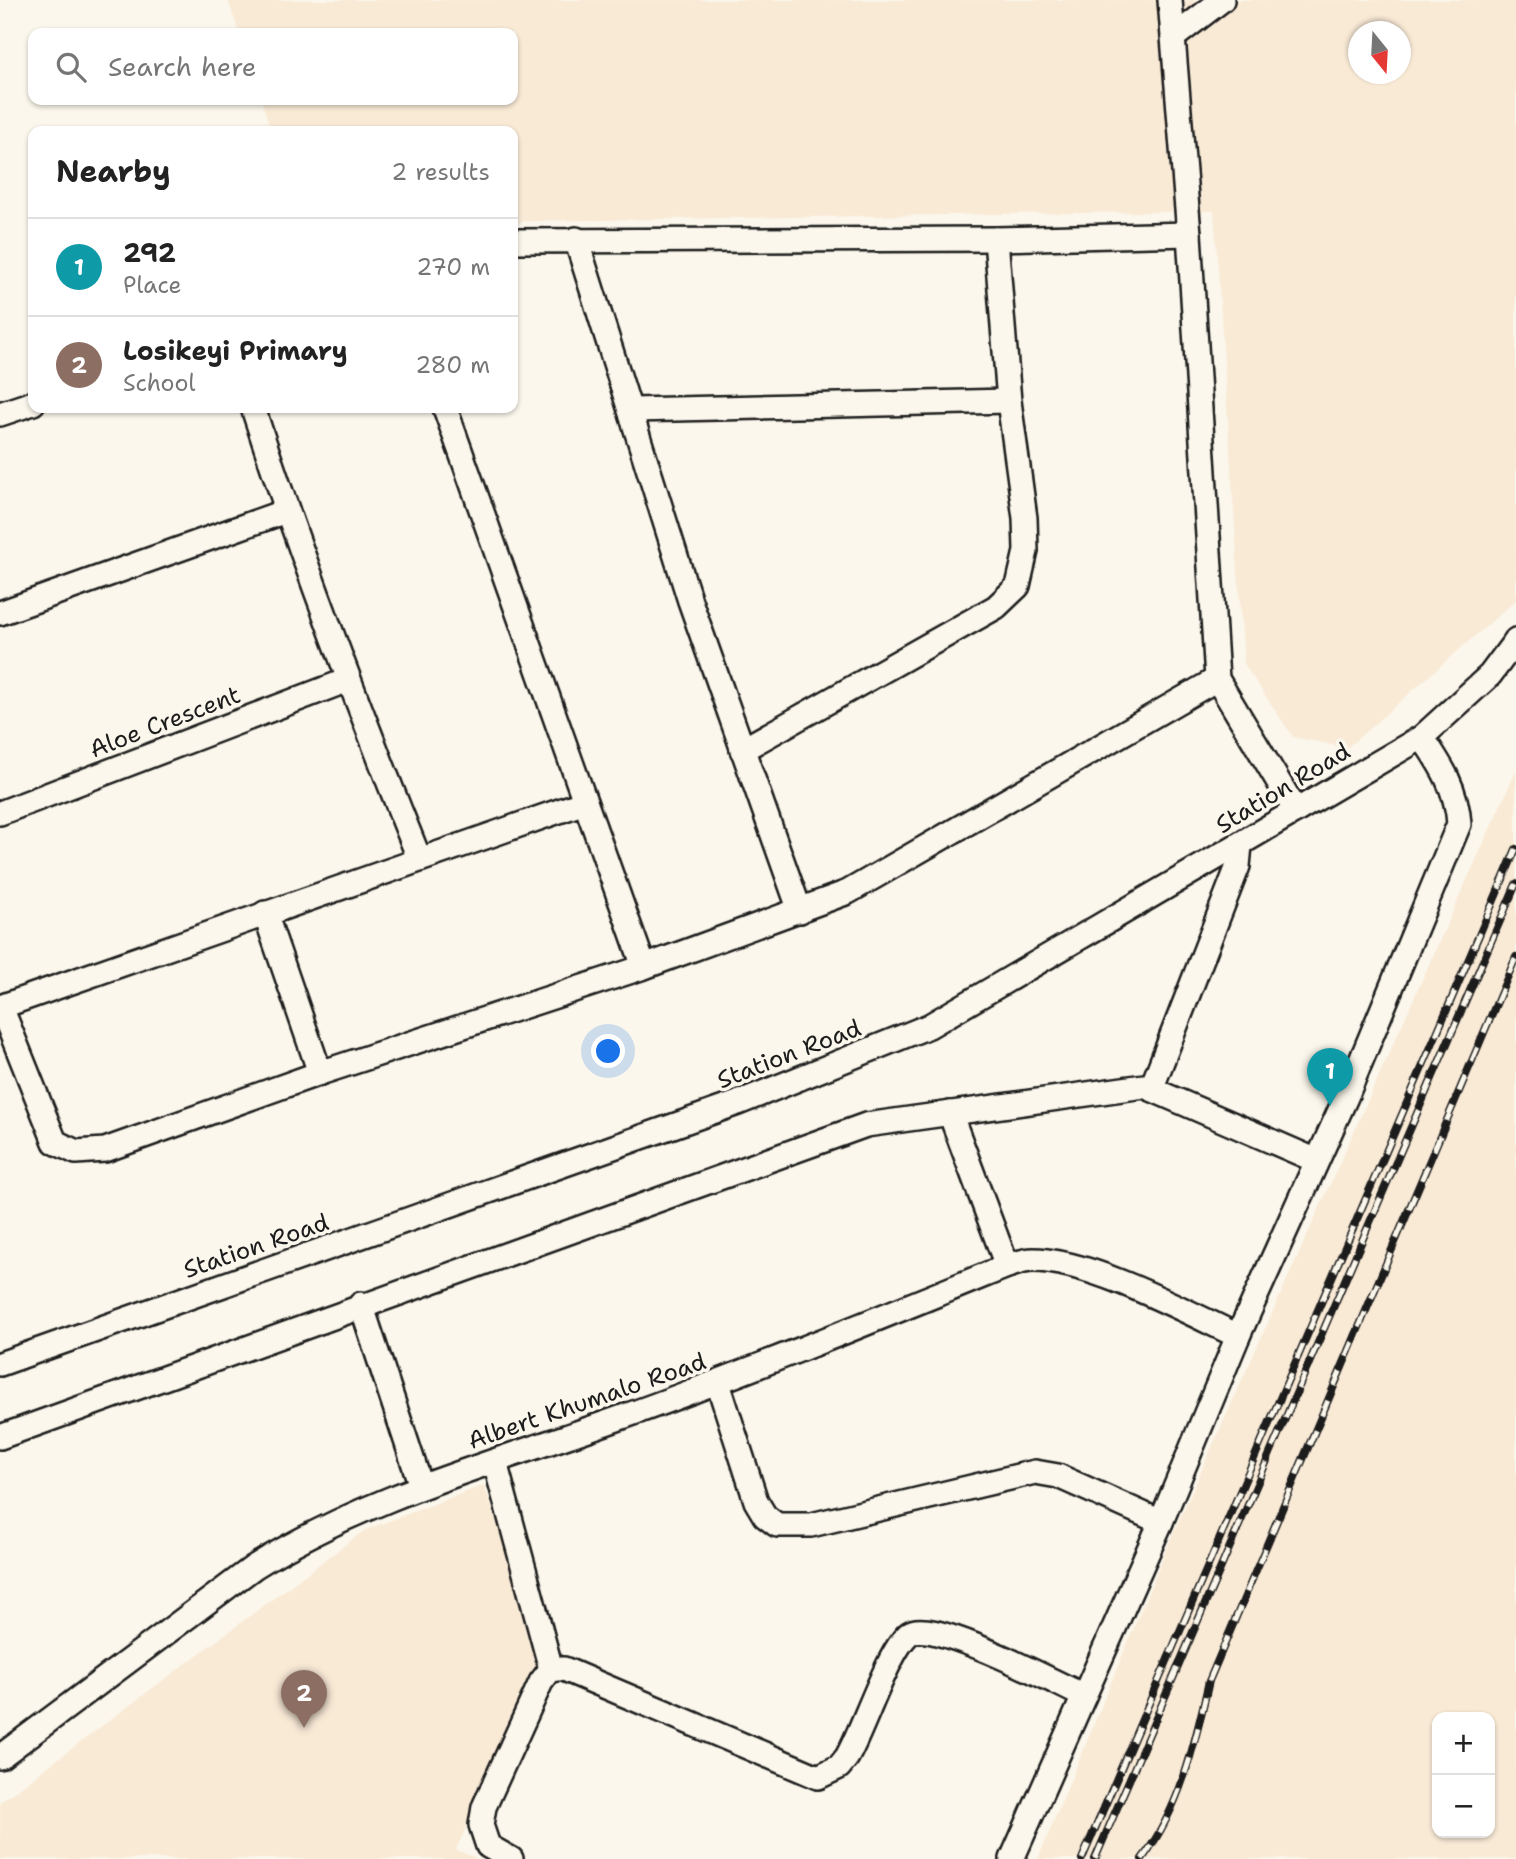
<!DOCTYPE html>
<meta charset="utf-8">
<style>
body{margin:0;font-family:"Shantell Sans",sans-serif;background:#f6f6f6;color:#222}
.controls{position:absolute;right:21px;bottom:21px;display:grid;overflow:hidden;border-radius:14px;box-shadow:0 2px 5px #0004}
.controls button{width:63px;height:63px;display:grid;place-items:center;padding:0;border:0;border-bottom:2px solid #e0e0e0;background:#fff;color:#222;font:35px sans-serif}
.compass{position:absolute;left:1348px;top:21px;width:63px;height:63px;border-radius:50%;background:#fff;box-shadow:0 2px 5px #0004;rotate:162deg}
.you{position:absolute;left:609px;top:1052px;width:24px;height:24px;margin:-18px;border:5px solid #fff;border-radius:50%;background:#1a73e8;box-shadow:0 0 0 10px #1a73e833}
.badge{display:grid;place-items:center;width:46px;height:46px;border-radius:50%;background:#c8321e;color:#fff;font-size:23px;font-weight:700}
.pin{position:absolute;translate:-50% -58px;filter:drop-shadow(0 2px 4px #0008)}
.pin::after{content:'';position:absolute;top:37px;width:24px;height:21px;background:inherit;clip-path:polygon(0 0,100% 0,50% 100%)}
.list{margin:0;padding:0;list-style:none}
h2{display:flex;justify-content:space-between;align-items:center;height:91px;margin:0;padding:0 28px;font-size:30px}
h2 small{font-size:23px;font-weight:400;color:#767676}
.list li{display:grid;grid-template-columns:46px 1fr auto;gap:21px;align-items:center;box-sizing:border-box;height:98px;padding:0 28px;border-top:2px solid #e0e0e0}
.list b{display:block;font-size:26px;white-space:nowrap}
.list p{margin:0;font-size:23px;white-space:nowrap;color:#767676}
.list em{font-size:23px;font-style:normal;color:#767676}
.icon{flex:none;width:38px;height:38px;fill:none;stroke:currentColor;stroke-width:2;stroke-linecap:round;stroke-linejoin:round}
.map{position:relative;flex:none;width:1516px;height:1859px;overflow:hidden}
.search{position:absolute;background:#fff;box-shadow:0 2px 5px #0004;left:28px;top:28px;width:490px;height:77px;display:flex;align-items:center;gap:18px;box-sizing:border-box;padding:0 24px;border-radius:14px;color:#767676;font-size:26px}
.panel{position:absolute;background:#fff;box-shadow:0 2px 5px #0004;left:28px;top:126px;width:490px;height:287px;border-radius:14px}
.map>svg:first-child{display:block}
.built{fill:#f9ead6;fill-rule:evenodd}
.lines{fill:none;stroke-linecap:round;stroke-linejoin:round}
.minor-casing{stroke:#1c1c1c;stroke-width:28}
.minor{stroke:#fbf7ec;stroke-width:23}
.rail-casing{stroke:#1c1c1c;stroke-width:8}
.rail{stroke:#fbf7ec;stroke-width:5;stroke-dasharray:16;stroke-linecap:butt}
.labels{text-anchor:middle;stroke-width:7;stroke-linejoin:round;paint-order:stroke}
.street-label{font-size:24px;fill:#1c1c1c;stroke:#fbf7ec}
</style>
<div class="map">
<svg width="1516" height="1859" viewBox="0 0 1516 1859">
<rect width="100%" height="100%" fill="#fbf7ec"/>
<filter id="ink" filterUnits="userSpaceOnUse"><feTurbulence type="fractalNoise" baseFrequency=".0143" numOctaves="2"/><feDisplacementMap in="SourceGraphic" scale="14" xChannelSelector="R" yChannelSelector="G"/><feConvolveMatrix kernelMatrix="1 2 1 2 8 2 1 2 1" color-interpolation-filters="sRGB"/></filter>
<g filter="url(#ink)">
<g class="built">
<path d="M228,0h1288v600l-169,148 -54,-11 -49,-73 -30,-453 -690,10 -11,4v-94h-242l-10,-31h252v-67h-274zM1358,32h42v42h-42z"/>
<path d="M1516,771v1088h-478l133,-321zM1437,1717h53v116h-53z"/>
<polygon points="484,1485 542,1654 456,1850 478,1859 0,1859 0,1802 365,1530"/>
</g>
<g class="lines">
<g class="minor-casing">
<g id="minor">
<polyline points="1170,0 1189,234 1217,679 1296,811"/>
<polyline points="1174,37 1222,0"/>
<polyline points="576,239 690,601 800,911"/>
<polyline points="513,241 996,239 1189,234"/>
<path d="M253,408c49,152 106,301 166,450"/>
<polyline points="445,408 644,967"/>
<polyline points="632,410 1009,401"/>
<polyline points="0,414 33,403"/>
<polyline points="0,613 286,511"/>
<polyline points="742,750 996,607 1018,586 1026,551 1025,518 1009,401 996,239"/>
<polyline points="0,813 348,680"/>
<polyline points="265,913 320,1073"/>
<polyline points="0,1007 585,802"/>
<polyline points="1,1007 55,1142 76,1152 105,1150 320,1073 644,967 848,892 1217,679"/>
<polyline points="1152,1087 1238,866 1240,845"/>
<polyline points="950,1113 1007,1266"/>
<polyline points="361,1304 421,1486"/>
<polyline points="0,1364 738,1103 929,1026 1422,737 1490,675 1516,640"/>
<polyline points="718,1383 756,1501 765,1516 777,1525 811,1525 1035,1472 1058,1476 1161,1522"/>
<polyline points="0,1437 866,1125 1144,1086 1315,1160"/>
<polyline points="495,1462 551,1669 541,1682 484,1807 481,1825 488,1846 511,1859"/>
<path d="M551,1669h13l254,108 21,-10 8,-10c16,-27 42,-109 63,-124 21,-16 148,51 174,63"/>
<path d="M0,1757l254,-190c111,-70 240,-104 363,-148 131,-47 260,-100 390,-153 8,-2 17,-6 26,-6 57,0 152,51 205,76"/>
<path d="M1012,1859l149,-337 77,-186 108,-239 113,-273c-2,-35 -18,-59 -37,-87"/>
</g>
</g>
<use href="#minor" class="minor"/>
<g class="rail-casing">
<g id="rail">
<polyline points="1082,1859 1516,849"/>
<polyline points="1095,1859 1516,884"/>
<path d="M1142,1859c39,-52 53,-116 67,-178l307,-724"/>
</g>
</g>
<use href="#rail" class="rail"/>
</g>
</g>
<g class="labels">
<g class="street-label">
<text transform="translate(165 722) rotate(-21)" y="8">Aloe Crescent</text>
<text transform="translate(1283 788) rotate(-31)" y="8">Station Road</text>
<text transform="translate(789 1054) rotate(-21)" y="8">Station Road</text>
<text transform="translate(256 1246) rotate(-19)" y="8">Station Road</text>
<text transform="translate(587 1401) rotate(-19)" y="8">Albert Khumalo Road</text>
</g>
</g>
</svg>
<div class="controls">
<button>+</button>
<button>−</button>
</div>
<svg class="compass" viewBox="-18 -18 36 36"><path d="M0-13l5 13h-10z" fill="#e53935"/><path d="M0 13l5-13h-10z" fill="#767676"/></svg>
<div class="you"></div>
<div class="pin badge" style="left:1330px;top:1106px;background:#0f9aa8">1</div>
<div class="pin badge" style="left:304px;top:1728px;background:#8d6e63">2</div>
<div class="search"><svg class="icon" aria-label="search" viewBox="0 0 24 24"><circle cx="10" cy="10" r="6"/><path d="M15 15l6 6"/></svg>Search here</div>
<section class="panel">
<h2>Nearby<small>2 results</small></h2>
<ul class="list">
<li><span class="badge" style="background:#0f9aa8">1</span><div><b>292</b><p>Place</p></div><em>270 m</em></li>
<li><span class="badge" style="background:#8d6e63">2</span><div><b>Losikeyi Primary</b><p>School</p></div><em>280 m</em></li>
</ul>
</section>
</div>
